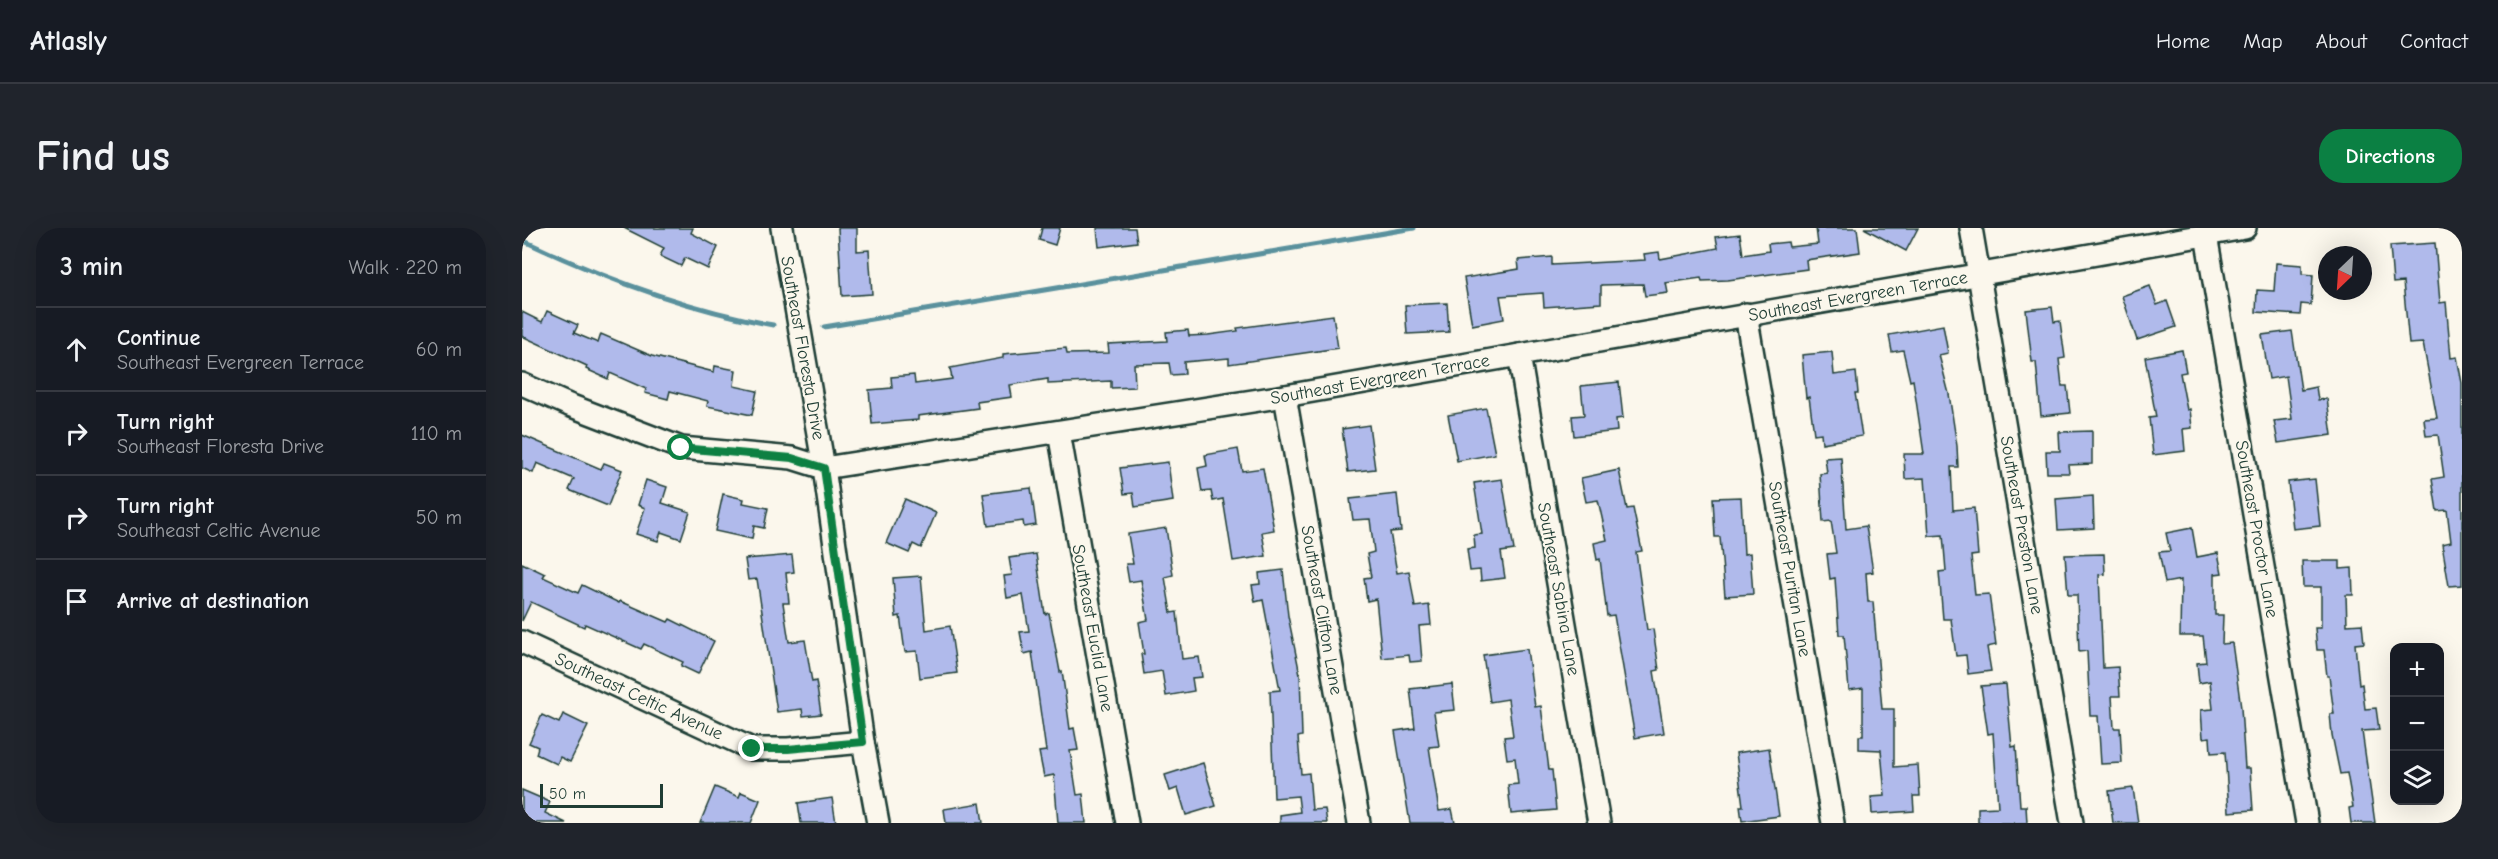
<!DOCTYPE html>
<meta charset="utf-8">
<style>
body{margin:0;font-family:"Comic Neue",sans-serif;background:#20242c;color:#f1f3f6}
.controls{position:absolute;right:18px;bottom:18px;display:grid;overflow:hidden;border-radius:12px;box-shadow:0 6px 24px #0002}
.controls button{width:54px;height:54px;display:grid;place-items:center;padding:0;border:0;border-bottom:2px solid #363941;background:#171b24;color:#f1f3f6;font:30px sans-serif}
.compass{position:absolute;left:1796px;top:18px;width:54px;height:54px;border-radius:50%;background:#171b24;box-shadow:0 6px 24px #0002;rotate:205deg}
.scale{position:absolute;left:18px;bottom:15px;width:123px;box-sizing:border-box;padding-left:6px;border:3px solid #1f3d34;border-top:0;font-size:16px;line-height:21px;white-space:nowrap;color:#1f3d34;-webkit-text-stroke:4px #fbf7ec;paint-order:stroke}
.stop{position:absolute;width:18px;height:18px;margin:-14px;border:4px solid #0b8043;border-radius:50%;background:#fff}
.stop.end{background:#0b8043;border-color:#fff;box-shadow:0 2px 6px #0008}
.list{margin:0;padding:0;list-style:none}
h2{display:flex;justify-content:space-between;align-items:center;height:78px;margin:0;padding:0 24px;font-size:26px}
h2 small{font-size:20px;font-weight:400;color:#9ea1a6}
.list li{display:grid;grid-template-columns:39px 1fr auto;gap:18px;align-items:center;box-sizing:border-box;height:84px;padding:0 24px;border-top:2px solid #363941}
.list b{display:block;font-size:22px;white-space:nowrap}
.list p{margin:0;font-size:20px;white-space:nowrap;color:#9ea1a6}
.list em{font-size:20px;font-style:normal;color:#9ea1a6}
.icon{flex:none;width:33px;height:33px;fill:none;stroke:currentColor;stroke-width:2;stroke-linecap:round;stroke-linejoin:round}
.map{position:relative;flex:none;width:1940px;height:595px;overflow:hidden;border-radius:24px}
header{display:flex;align-items:center;gap:36px;box-sizing:border-box;height:84px;padding:0 30px;background:#171b24;border-bottom:2px solid #363941}
header strong{font-size:28px}
nav{display:flex;gap:33px;margin-inline-start:auto;font-size:21px}
.intro{display:flex;align-items:center;justify-content:space-between;box-sizing:border-box;height:144px;padding:0 36px}
h1{margin:0;font-size:42px}
.button{padding:15px 27px;border-radius:24px;background:#0b8043;color:#fff;font-size:21px;font-weight:700}
main{display:flex;gap:36px;padding:0 36px}
aside{flex:1;background:#171b24;border-radius:24px;box-shadow:0 6px 24px #0002}
.map>svg:first-child{display:block}
.lines{fill:none;stroke-linecap:round;stroke-linejoin:round}
.stream{stroke:#5a919d;stroke-width:5}
.building{fill:#b0baeb;stroke:#1f3d34;stroke-width:1.5}
.minor-casing{stroke:#1f3d34;stroke-width:26}
.minor{stroke:#fbf7ec;stroke-width:21}
.route{stroke:#0b8043;stroke-width:8}
.labels{text-anchor:middle;stroke-width:4.5;stroke-linejoin:round;paint-order:stroke}
.street-label{font-size:18px;fill:#1f3d34;stroke:#fbf7ec}
</style>
<header>
<strong>Atlasly</strong>
<nav><a>Home</a><a>Map</a><a>About</a><a>Contact</a></nav>
</header>
<div class="intro"><h1>Find us</h1><a class="button">Directions</a></div>
<main>
<aside>
<h2>3 min<small>Walk · 220 m</small></h2>
<ul class="list">
<li><svg class="icon" aria-label="ahead" viewBox="0 0 24 24"><path d="M12 20V5M6 11l6-6 6 6"/></svg><div><b>Continue</b><p>Southeast Evergreen Terrace</p></div><em>60 m</em></li>
<li><svg class="icon" aria-label="right" viewBox="0 0 24 24"><path d="M7 20v-9h11M14 6l5 5-5 5"/></svg><div><b>Turn right</b><p>Southeast Floresta Drive</p></div><em>110 m</em></li>
<li><svg class="icon" aria-label="right" viewBox="0 0 24 24"><path d="M7 20v-9h11M14 6l5 5-5 5"/></svg><div><b>Turn right</b><p>Southeast Celtic Avenue</p></div><em>50 m</em></li>
<li><svg class="icon" aria-label="arrive" viewBox="0 0 24 24"><path d="M6 21V4h12l-3 4 3 4H6"/></svg><div><b>Arrive at destination</b></div></li>
</ul>
</aside>
<div class="map">
<svg width="1940" height="595" viewBox="0 0 1940 595">
<rect width="100%" height="100%" fill="#fbf7ec"/>
<filter id="ink" filterUnits="userSpaceOnUse"><feTurbulence type="fractalNoise" baseFrequency=".0167" numOctaves="2"/><feDisplacementMap in="SourceGraphic" scale="12" xChannelSelector="R" yChannelSelector="G"/><feConvolveMatrix kernelMatrix="1 2 1 2 8 2 1 2 1" color-interpolation-filters="sRGB"/></filter>
<g filter="url(#ink)">
<g class="lines">
<g class="stream">
<path d="M0,12c80,38 164,69 251,85"/>
<polyline points="302,99 892,0"/>
</g>
</g>
<g class="building">
<polygon points="102,0 171,0 169,5 196,19 186,41 163,30 159,38 138,28 142,20"/>
<polygon points="316,0 335,0 335,23 347,22 350,66 320,68"/>
<polygon points="520,0 538,0 533,17 517,12"/>
<polygon points="575,0 613,0 615,14 577,19"/>
<polygon points="1294,0 1335,0 1338,24 1284,32 1285,41 1206,52 1180,53 1179,50 1144,55 1146,65 1123,68 1121,56 1079,57 1079,75 1022,79 1021,65 978,68 982,91 950,97 942,50 997,41 996,32 1030,29 1030,37 1123,32 1122,26 1137,24 1138,31 1196,20 1194,9 1218,6 1221,27 1247,23 1246,16 1266,14 1267,19 1296,16"/>
<polygon points="1342,0 1396,0 1384,23"/>
<polygon points="1913,15 1918,75 1924,74 1929,130 1935,129 1940,155 1940,357 1927,358 1920,316 1929,314 1925,282 1915,283 1910,251 1922,249 1916,207 1904,208 1902,191 1915,190 1901,115 1887,116 1881,54 1871,55 1868,18"/>
<polygon points="1754,35 1780,37 1780,46 1791,47 1789,77 1779,76 1778,87 1734,84 1735,62 1752,63"/>
<polygon points="1628,58 1635,77 1645,73 1654,99 1615,112 1600,68"/>
<polygon points="925,75 927,104 885,106 883,77"/>
<polygon points="1530,79 1532,94 1538,93 1543,130 1537,131 1540,158 1545,158 1548,185 1519,188 1514,134 1510,134 1504,82"/>
<polygon points="25,83 56,97 52,105 76,115 79,106 130,128 192,144 193,138 214,142 212,158 235,163 230,187 185,178 186,173 148,163 146,171 123,165 124,161 88,145 86,151 64,141 65,138 0,108 0,84 20,94"/>
<polygon points="811,87 816,120 707,136 707,130 662,134 663,146 649,147 647,135 612,136 613,159 589,160 589,153 526,156 526,151 488,157 490,169 455,174 456,180 396,188 396,192 350,196 347,162 370,160 369,149 392,147 393,156 430,151 428,140 481,130 481,126 544,120 545,126 587,125 586,116 645,113 644,104 666,102 667,108 686,107 716,103 715,100"/>
<polygon points="1421,97 1426,125 1417,127 1427,166 1435,218 1436,239 1429,239 1431,282 1452,280 1456,327 1449,328 1453,367 1467,366 1474,417 1465,419 1469,443 1446,446 1444,427 1434,428 1429,391 1421,391 1417,344 1424,343 1421,307 1407,308 1403,250 1383,251 1382,226 1402,226 1391,152 1388,153 1381,122 1370,124 1367,107"/>
<polygon points="1770,103 1779,162 1794,159 1796,172 1805,171 1810,207 1756,215 1752,193 1770,191 1764,148 1747,151 1740,107"/>
<polygon points="1660,122 1664,144 1658,145 1665,182 1668,181 1670,200 1661,201 1663,223 1631,227 1627,190 1634,189 1623,129"/>
<polygon points="1310,124 1312,147 1334,144 1336,165 1333,165 1340,208 1300,215 1299,205 1292,206 1287,169 1284,170 1280,127"/>
<polygon points="1097,154 1101,190 1094,191 1095,203 1052,208 1050,188 1062,187 1059,158"/>
<polygon points="964,180 973,226 935,233 926,187"/>
<polygon points="847,197 853,241 826,244 820,201"/>
<polygon points="1570,203 1570,236 1546,237 1547,245 1525,245 1524,223 1538,223 1537,204"/>
<polygon points="0,207 79,241 82,235 100,242 86,278 47,262 52,251 15,235 11,245 0,240"/>
<polygon points="716,221 720,243 741,240 752,302 740,304 744,328 711,333 701,271 691,273 689,263 680,264 676,240 685,238 683,227"/>
<polygon points="1319,229 1324,301 1344,298 1351,344 1344,345 1346,374 1351,374 1360,481 1372,481 1372,539 1396,537 1398,568 1391,568 1392,583 1350,586 1349,569 1363,568 1359,522 1337,521 1337,508 1341,508 1341,460 1327,462 1322,407 1317,407 1313,350 1308,351 1305,326 1314,325 1309,293 1301,294 1298,246 1305,245 1303,230"/>
<polygon points="646,234 651,273 613,279 611,265 602,266 598,240"/>
<polygon points="1097,242 1105,281 1111,280 1120,323 1114,324 1125,402 1131,401 1137,442 1132,443 1142,505 1113,510 1092,387 1085,388 1078,331 1075,332 1072,315 1085,312 1076,272 1064,274 1059,250"/>
<polygon points="980,251 992,322 979,324 983,350 959,353 958,342 948,343 945,321 953,320 952,307 960,306 952,255"/>
<polygon points="1793,251 1798,298 1771,301 1766,254"/>
<polygon points="124,252 145,259 140,275 168,284 159,311 139,304 136,313 114,306 123,280 116,277"/>
<polygon points="509,260 514,297 502,299 501,293 466,298 461,266"/>
<polygon points="201,266 222,271 221,275 246,280 242,300 232,298 230,311 193,303"/>
<polygon points="875,266 879,303 868,304 875,345 887,343 893,379 907,377 909,397 897,398 900,433 888,434 887,427 860,430 854,371 845,373 842,350 849,349 845,326 852,324 848,291 831,292 828,271"/>
<polygon points="1571,268 1572,300 1536,302 1534,271"/>
<polygon points="1219,269 1222,326 1228,325 1231,366 1203,368 1198,309 1193,309 1191,270"/>
<polygon points="383,271 414,285 399,320 391,316 387,325 364,315"/>
<polygon points="644,300 651,347 643,349 649,385 655,384 660,431 677,429 680,449 670,450 672,463 644,468 640,443 622,446 619,426 622,426 617,394 626,392 619,352 607,354 604,336 611,336 606,306"/>
<polygon points="1670,300 1675,329 1696,325 1700,345 1693,346 1693,387 1701,387 1700,416 1710,415 1719,480 1723,540 1728,540 1731,582 1707,584 1703,524 1689,525 1688,509 1681,510 1679,482 1691,481 1688,453 1677,455 1675,435 1684,434 1681,408 1658,408 1659,352 1643,355 1637,324 1648,323 1644,305"/>
<polygon points="514,326 523,386 527,385 538,444 540,443 548,501 552,500 556,522 548,523 555,567 561,566 564,595 536,595 532,547 522,549 517,524 524,523 510,424 502,426 498,404 507,403 501,367 485,370 482,348 490,347 487,330"/>
<polygon points="1582,326 1583,346 1577,347 1581,440 1596,439 1598,468 1590,468 1592,500 1598,500 1600,535 1579,536 1576,488 1568,488 1565,423 1557,424 1555,367 1546,367 1543,327"/>
<polygon points="270,327 272,344 264,345 267,375 261,375 267,414 283,412 290,454 294,453 299,486 281,488 280,481 255,484 235,351 226,352 223,331"/>
<polygon points="1780,333 1818,333 1818,341 1830,340 1831,367 1824,367 1825,397 1840,396 1842,415 1833,416 1837,457 1840,456 1843,481 1854,480 1857,502 1840,503 1853,595 1829,595 1827,580 1831,579 1825,545 1818,546 1810,507 1808,486 1812,486 1807,448 1805,448 1802,422 1795,422 1793,400 1799,400 1799,359 1781,359"/>
<polygon points="0,335 23,346 21,349 56,365 60,357 97,375 98,373 146,394 148,391 192,413 176,446 159,438 161,434 122,416 119,421 63,396 62,399 9,374 0,393"/>
<polygon points="761,342 766,388 778,446 780,508 776,509 779,546 787,545 790,582 803,581 805,595 758,595 758,587 778,584 776,568 752,570 748,463 758,462 741,372 733,374 730,357 738,356 737,345"/>
<polygon points="399,348 404,402 428,398 435,445 398,450 395,423 383,424 378,388 374,389 371,350"/>
<polygon points="1005,421 1013,479 1019,478 1027,542 1030,542 1034,582 989,586 986,557 996,556 993,530 985,531 982,509 991,508 986,471 968,474 961,427"/>
<polygon points="930,456 933,482 912,484 917,518 907,519 917,583 930,581 933,595 888,595 873,503 893,500 888,461"/>
<polygon points="1484,456 1490,519 1494,518 1498,578 1504,578 1505,595 1456,595 1456,580 1476,579 1471,505 1466,506 1459,458"/>
<polygon points="41,486 66,498 48,534 38,529 35,536 14,526 16,519 7,515 20,487 37,495"/>
<polygon points="1247,520 1257,588 1220,593 1218,578 1221,578 1214,525"/>
<polygon points="681,535 694,578 664,587 656,560 648,563 643,547"/>
<polygon points="193,559 217,569 219,564 238,572 229,595 178,595"/>
<polygon points="1611,560 1616,595 1591,595 1587,563"/>
<polygon points="0,562 28,574 23,585 44,595 0,595"/>
<polygon points="310,570 314,595 279,595 276,575"/>
<polygon points="458,575 461,595 424,595 422,581"/>
</g>
<g class="lines">
<g class="minor-casing">
<g id="minor">
<polyline points="260,0 302,240 341,514 356,595"/>
<polyline points="1449,0 1550,595"/>
<polyline points="1684,7 1785,595"/>
<polyline points="1224,86 1311,595"/>
<polyline points="997,127 1077,595"/>
<polyline points="0,156 47,177 159,220 270,230 302,240 763,168 1723,0"/>
<polyline points="763,168 837,595"/>
<polyline points="537,204 605,595"/>
<polyline points="0,414 230,521 266,521 341,514"/>
</g>
</g>
<use href="#minor" class="minor"/>
</g>
</g>
<g class="lines" filter="url(#ink)">
<polyline class="route" points="159,220 270,230 302,240 341,514 266,521 230,521"/>
</g>
<g class="labels">
<g class="street-label">
<text transform="translate(1336 68) rotate(-10)" y="6">Southeast Evergreen Terrace</text>
<text transform="translate(281 120) rotate(80)" y="6">Southeast Floresta Drive</text>
<text transform="translate(858 151) rotate(-10)" y="6">Southeast Evergreen Terrace</text>
<text transform="translate(1500 297) rotate(80)" y="6">Southeast Preston Lane</text>
<text transform="translate(1735 301) rotate(80)" y="6">Southeast Proctor Lane</text>
<text transform="translate(1268 341) rotate(80)" y="6">Southeast Puritan Lane</text>
<text transform="translate(1037 361) rotate(80)" y="6">Southeast Sabina Lane</text>
<text transform="translate(800 382) rotate(80)" y="6">Southeast Clifton Lane</text>
<text transform="translate(571 400) rotate(80)" y="6">Southeast Euclid Lane</text>
<text transform="translate(117 468) rotate(25)" y="6">Southeast Celtic Avenue</text>
</g>
</g>
</svg>
<div class="controls">
<button>+</button>
<button>−</button>
<button><svg class="icon" aria-label="layers" viewBox="0 0 24 24"><path d="M12 4l9 5-9 5-9-5zM3 14l9 5 9-5"/></svg></button>
</div>
<svg class="compass" viewBox="-18 -18 36 36"><path d="M0-13l5 13h-10z" fill="#e53935"/><path d="M0 13l5-13h-10z" fill="#9ea1a6"/></svg>
<div class="scale">50 m</div>
<div class="stop" style="left:159px;top:220px"></div>
<div class="stop end" style="left:230px;top:521px"></div>
</div>
</main>
